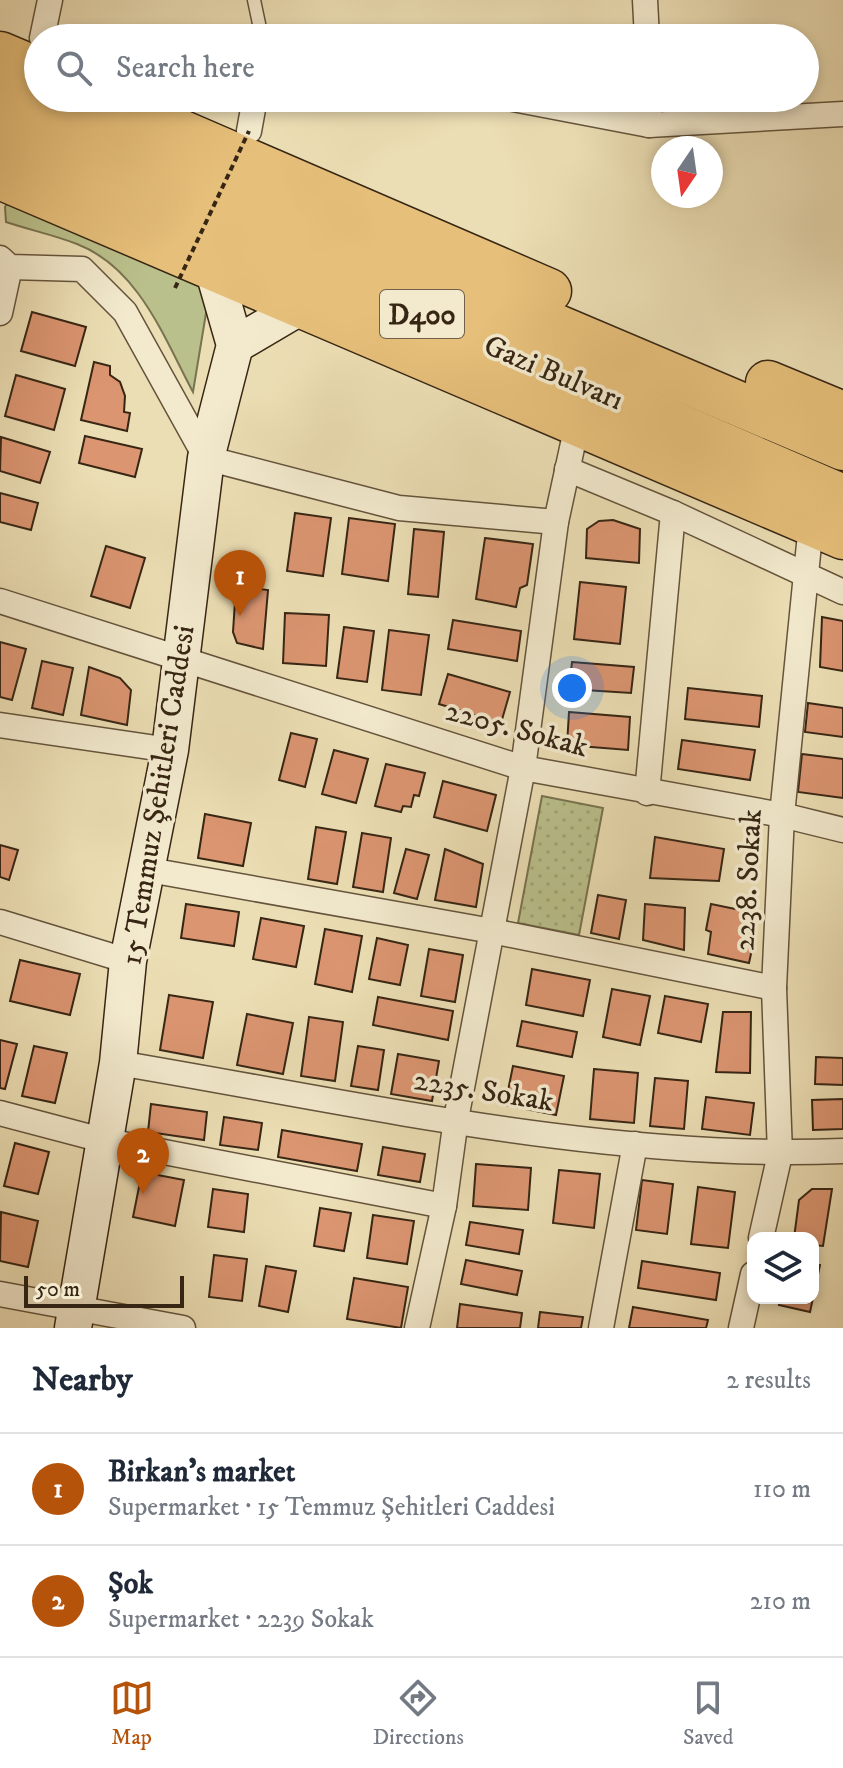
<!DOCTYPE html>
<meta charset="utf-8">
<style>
body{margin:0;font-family:"IM FELL DW Pica",serif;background:#f2f2f3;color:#1f2937}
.controls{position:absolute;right:24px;bottom:24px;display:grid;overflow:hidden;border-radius:16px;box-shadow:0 4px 12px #0003}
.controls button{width:72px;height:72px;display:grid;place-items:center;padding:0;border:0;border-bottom:2px solid #e0e1e3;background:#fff;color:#1f2937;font:40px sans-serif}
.compass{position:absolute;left:651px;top:136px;width:72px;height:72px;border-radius:50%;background:#fff;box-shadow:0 4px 12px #0003;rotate:193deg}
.scale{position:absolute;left:24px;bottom:20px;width:160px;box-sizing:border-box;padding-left:8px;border:4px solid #372614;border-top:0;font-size:22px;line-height:28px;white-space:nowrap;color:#372614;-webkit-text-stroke:6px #f3eace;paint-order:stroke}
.you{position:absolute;left:572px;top:688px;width:28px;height:28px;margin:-20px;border:6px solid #fff;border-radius:50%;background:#1a73e8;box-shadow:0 0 0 12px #1a73e833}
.badge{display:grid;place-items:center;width:52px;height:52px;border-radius:50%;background:#b45309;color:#fff;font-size:26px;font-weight:700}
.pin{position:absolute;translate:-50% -66px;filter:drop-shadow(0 2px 4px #0008)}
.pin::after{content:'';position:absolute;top:42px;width:28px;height:24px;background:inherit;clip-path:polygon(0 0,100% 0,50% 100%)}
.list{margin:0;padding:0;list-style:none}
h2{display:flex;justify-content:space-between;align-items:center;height:104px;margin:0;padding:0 32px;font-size:34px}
h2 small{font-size:26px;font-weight:400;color:#747a83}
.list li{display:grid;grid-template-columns:52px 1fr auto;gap:24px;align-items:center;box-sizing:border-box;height:112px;padding:0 32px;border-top:2px solid #e0e1e3}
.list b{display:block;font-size:30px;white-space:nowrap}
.list p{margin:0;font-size:26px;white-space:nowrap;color:#747a83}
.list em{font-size:26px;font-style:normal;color:#747a83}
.icon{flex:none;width:44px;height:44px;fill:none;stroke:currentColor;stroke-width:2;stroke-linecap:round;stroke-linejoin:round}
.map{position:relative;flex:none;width:843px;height:1328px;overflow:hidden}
.search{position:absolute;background:#fff;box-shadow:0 4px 12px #0003;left:24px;right:24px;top:24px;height:88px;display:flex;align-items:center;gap:20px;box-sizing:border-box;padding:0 28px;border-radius:44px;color:#747a83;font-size:30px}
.sheet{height:328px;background:#fff}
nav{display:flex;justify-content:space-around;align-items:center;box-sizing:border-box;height:112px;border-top:2px solid #e0e1e3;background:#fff;font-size:22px;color:#747a83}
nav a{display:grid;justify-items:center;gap:4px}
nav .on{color:#b45309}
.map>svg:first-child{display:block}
.grass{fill:#bac08b;stroke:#787350;stroke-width:2}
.park{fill:url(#park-dots);stroke:#787350;stroke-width:2}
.building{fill:#db9571;stroke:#372614;stroke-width:2}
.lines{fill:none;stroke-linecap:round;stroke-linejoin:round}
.lane-casing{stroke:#64543c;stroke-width:15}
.street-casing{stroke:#64543c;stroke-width:27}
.secondary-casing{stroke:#372614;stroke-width:39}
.highway-casing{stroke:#372614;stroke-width:47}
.lane{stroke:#f3eace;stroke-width:12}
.street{stroke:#f3eace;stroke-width:24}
.secondary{stroke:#f3eace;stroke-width:36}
.highway{stroke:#e6bf7a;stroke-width:44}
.path-bridge{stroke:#372614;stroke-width:4;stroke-dasharray:6 4;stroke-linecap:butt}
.labels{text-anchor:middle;stroke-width:7;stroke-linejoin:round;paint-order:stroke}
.shield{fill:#f3eace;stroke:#6f614c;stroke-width:2}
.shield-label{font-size:28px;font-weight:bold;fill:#372614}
.street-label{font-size:30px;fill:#372614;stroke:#f3eace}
</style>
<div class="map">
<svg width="843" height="1328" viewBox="0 0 843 1328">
<defs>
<pattern id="park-dots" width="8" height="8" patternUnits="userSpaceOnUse" patternTransform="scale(2)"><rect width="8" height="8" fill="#bac08b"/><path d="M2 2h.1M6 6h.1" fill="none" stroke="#a0a577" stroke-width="1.8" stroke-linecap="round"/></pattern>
</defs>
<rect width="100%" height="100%" fill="#ecdeb4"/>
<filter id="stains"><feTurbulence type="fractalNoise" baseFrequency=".0025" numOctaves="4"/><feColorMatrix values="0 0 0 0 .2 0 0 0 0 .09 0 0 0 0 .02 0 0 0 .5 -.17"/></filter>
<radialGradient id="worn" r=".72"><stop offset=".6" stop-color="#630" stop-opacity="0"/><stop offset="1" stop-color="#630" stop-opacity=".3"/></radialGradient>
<path class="grass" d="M11,198l199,91 -17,103c-29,-54 -54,-124 -116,-148 -23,-9 -47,-14 -71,-22l-1,-15z"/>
<polygon class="park" points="542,796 603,808 579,935 518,923"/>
<g class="building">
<polygon points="32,312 86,327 75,366 21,351"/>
<polygon points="94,362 110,366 110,375 120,382 125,396 124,412 130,413 127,431 81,420"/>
<polygon points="16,375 65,389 54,430 5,416"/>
<polygon points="85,436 142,449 135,477 79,463"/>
<polygon points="1,437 50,452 40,483 0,471"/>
<polygon points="0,493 38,503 31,530 0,522"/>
<polygon points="295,513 331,518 323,576 287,571"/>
<polygon points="349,518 395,524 388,581 342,574"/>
<polygon points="613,520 640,529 639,563 586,558 587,529 599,521"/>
<polygon points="414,529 444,532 438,597 408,594"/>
<polygon points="485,538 533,544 527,585 520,588 516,607 476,599"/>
<polygon points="106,546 145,558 130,608 91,596"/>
<polygon points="580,582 626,587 620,644 574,639"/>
<polygon points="236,586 268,590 263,649 237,643 233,632"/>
<polygon points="285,613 329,615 326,666 283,663"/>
<polygon points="822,617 843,621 843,671 820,667"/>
<polygon points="453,620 521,631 517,661 448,649"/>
<polygon points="344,627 374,631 367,682 337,678"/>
<polygon points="389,630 429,635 421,695 382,690"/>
<polygon points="0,642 26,649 12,700 0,697"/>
<polygon points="42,661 73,668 63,715 32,708"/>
<polygon points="572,662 634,667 631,693 569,689"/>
<polygon points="89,667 120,678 131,690 127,725 81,715"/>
<polygon points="448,674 510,692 501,723 439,704"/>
<polygon points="688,688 762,696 759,727 685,719"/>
<polygon points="808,703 843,708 843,737 805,732"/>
<polygon points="569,712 630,717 628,750 567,745"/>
<polygon points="291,733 317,739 305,787 279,780"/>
<polygon points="682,740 755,750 750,780 678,769"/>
<polygon points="334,750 368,759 356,803 322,794"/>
<polygon points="802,754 843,759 843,798 798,792"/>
<polygon points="386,764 425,773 419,796 414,795 411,807 403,806 401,812 375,806"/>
<polygon points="443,781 496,795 487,831 434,817"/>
<polygon points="205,814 251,823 243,866 198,858"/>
<polygon points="316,827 346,832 337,884 308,879"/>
<polygon points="362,833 391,838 383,892 353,887"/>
<polygon points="655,837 724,849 719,881 650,878"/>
<polygon points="0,845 18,850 9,880 0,877"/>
<polygon points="406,849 429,855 417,899 394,893"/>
<polygon points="445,849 483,864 476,907 435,900"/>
<polygon points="598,895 626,900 619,939 591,933"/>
<polygon points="186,904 239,912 234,946 181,938"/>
<polygon points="645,904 685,908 684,950 643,940"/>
<polygon points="711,904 755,913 749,938 754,940 749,963 708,954 711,932 706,930"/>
<polygon points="261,918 304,926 296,967 253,959"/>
<polygon points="325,929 362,936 352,992 315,984"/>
<polygon points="377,938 408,945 400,985 369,979"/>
<polygon points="429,949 463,955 455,1002 421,996"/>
<polygon points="20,960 80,974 70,1015 10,1001"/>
<polygon points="532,969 590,980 583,1016 526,1005"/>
<polygon points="612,989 650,996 640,1045 603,1037"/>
<polygon points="169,995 213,1002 203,1058 160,1050"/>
<polygon points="665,996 708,1004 701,1042 658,1033"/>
<polygon points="378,997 453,1011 448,1040 373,1025"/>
<polygon points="723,1012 751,1012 750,1073 716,1072"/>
<polygon points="247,1014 293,1023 283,1074 237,1065"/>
<polygon points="309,1017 343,1022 335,1081 301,1076"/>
<polygon points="522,1021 577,1032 572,1057 517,1046"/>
<polygon points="0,1040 17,1044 5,1089 0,1088"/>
<polygon points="34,1046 67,1053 55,1103 22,1096"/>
<polygon points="358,1046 384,1050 378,1090 351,1086"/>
<polygon points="398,1054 439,1061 432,1101 391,1094"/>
<polygon points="816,1057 843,1058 843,1085 815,1084"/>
<polygon points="513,1066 564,1076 556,1115 505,1105"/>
<polygon points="594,1069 638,1073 634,1123 590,1119"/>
<polygon points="655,1078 688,1081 684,1129 650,1126"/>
<polygon points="706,1097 754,1103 750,1135 702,1129"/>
<polygon points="843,1099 843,1129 813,1130 812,1100"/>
<polygon points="151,1104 207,1112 204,1140 148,1132"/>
<polygon points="224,1117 262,1123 258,1150 220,1145"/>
<polygon points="282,1130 362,1144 357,1171 278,1157"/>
<polygon points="15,1143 49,1152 38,1194 4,1186"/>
<polygon points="383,1147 425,1154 420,1182 378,1175"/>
<polygon points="476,1164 531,1168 528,1210 473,1206"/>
<polygon points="559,1170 600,1174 594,1228 553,1223"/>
<polygon points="142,1172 184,1180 175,1226 133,1217"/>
<polygon points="642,1180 673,1184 667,1234 636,1230"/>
<polygon points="698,1187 735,1192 728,1248 691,1244"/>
<polygon points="213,1189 248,1194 244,1232 208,1227"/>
<polygon points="812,1189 832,1189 823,1246 813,1245 813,1238 794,1238 799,1200"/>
<polygon points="320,1208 351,1213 344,1251 314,1246"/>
<polygon points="1,1212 38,1221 28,1267 0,1261"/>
<polygon points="373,1215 414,1221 407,1264 367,1258"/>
<polygon points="470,1222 523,1230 519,1254 466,1245"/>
<polygon points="214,1255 247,1259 242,1301 209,1297"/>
<polygon points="466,1260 522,1271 517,1295 461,1284"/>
<polygon points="642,1261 720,1273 716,1300 638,1288"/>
<polygon points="813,1264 820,1265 810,1312 779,1305 781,1298 813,1298"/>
<polygon points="266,1266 296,1271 288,1312 259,1306"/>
<polygon points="354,1278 408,1287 401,1328 347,1319"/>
<polygon points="460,1304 522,1313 520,1328 457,1328"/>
<polygon points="633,1307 708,1320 706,1328 629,1328"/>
<polygon points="540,1312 583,1317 581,1328 538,1328"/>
</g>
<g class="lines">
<g class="lane-casing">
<polyline id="lane" points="254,0 262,38"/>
</g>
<g class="street-casing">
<g id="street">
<polyline points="645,0 647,38"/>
<polyline points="42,38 50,0"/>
<polyline points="508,98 649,125 843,114"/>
<polyline points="649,98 649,125"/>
<polyline points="249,131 255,98"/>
<polyline points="0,258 10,267 82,269 125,312 206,458 399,508 556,522"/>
<polyline points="0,313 10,267"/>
<polyline points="567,469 673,513 843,592"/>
<polyline points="0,601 523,768 782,815 843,830"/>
<polyline points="0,725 170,750"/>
<polyline points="647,793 673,513"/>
<polyline points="149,870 492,931 774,988"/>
<polyline points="0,922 128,961"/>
<path d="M118,1063c233,39 488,98 725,88"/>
<polyline points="0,1113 102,1140 444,1206"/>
<polyline points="761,1238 780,1154 774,988 782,815 811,524"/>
<polyline points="0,1294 183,1328"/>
<polyline points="417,1328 444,1206 456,1119 523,768 556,522 577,425"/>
<polyline points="601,1328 635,1144"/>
<polyline points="741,1328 753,1274"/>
</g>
</g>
<g class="secondary-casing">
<g id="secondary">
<polyline points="235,345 303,305"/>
<polyline points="73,1328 118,1063 128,961 170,750 206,458 235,345 212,265"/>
</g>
</g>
<g class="highway-casing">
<g id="highway">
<polyline points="0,54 38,70"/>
<polyline points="0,91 843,448"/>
<polyline points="102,98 549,291"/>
<polyline points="0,132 843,497"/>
<polyline points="0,177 843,537"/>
<polyline points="768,383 843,414"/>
</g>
</g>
<use href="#lane" class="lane"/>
<use href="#street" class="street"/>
<use href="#secondary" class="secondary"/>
<use href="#highway" class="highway"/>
<polyline class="path-bridge" points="175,288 249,131"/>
</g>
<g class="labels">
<rect class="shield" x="380" y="290" width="84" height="48" rx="6"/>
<g class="shield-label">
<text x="422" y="324">D400</text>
</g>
<g class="street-label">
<text transform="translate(554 372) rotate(23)" y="10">Gazi Bulvarı</text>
<text transform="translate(517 728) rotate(15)" y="10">2205. Sokak</text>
<text transform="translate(157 795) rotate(-81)" y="10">15 Temmuz Şehitleri Caddesi</text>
<text transform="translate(747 880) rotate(-87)" y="10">2238. Sokak</text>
<text transform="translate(484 1090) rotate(9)" y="10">2235. Sokak</text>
</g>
</g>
<rect width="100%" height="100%" filter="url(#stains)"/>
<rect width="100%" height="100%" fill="url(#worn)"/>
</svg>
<div class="controls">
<button><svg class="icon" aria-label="layers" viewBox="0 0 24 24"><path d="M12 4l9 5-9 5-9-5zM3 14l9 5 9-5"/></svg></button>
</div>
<svg class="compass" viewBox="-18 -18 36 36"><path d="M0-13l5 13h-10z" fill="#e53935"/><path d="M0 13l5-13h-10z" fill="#747a83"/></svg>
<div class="scale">50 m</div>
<div class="you"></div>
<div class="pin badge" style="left:240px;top:616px">1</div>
<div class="pin badge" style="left:143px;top:1194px">2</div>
<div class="search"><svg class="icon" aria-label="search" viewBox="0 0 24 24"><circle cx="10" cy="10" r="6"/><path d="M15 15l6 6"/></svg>Search here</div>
</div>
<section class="sheet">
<h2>Nearby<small>2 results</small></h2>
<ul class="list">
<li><span class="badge">1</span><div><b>Birkan's market</b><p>Supermarket · 15 Temmuz Şehitleri Caddesi</p></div><em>110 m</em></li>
<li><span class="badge">2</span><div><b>Şok</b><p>Supermarket · 2239 Sokak</p></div><em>210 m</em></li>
</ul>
</section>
<nav>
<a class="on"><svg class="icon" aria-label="map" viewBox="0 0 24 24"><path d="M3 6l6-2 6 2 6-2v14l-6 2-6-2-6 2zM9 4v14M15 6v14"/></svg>Map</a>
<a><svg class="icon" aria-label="directions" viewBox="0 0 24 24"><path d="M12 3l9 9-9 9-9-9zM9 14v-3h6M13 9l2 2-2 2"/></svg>Directions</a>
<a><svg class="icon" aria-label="saved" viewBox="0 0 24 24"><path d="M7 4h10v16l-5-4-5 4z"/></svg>Saved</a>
</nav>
